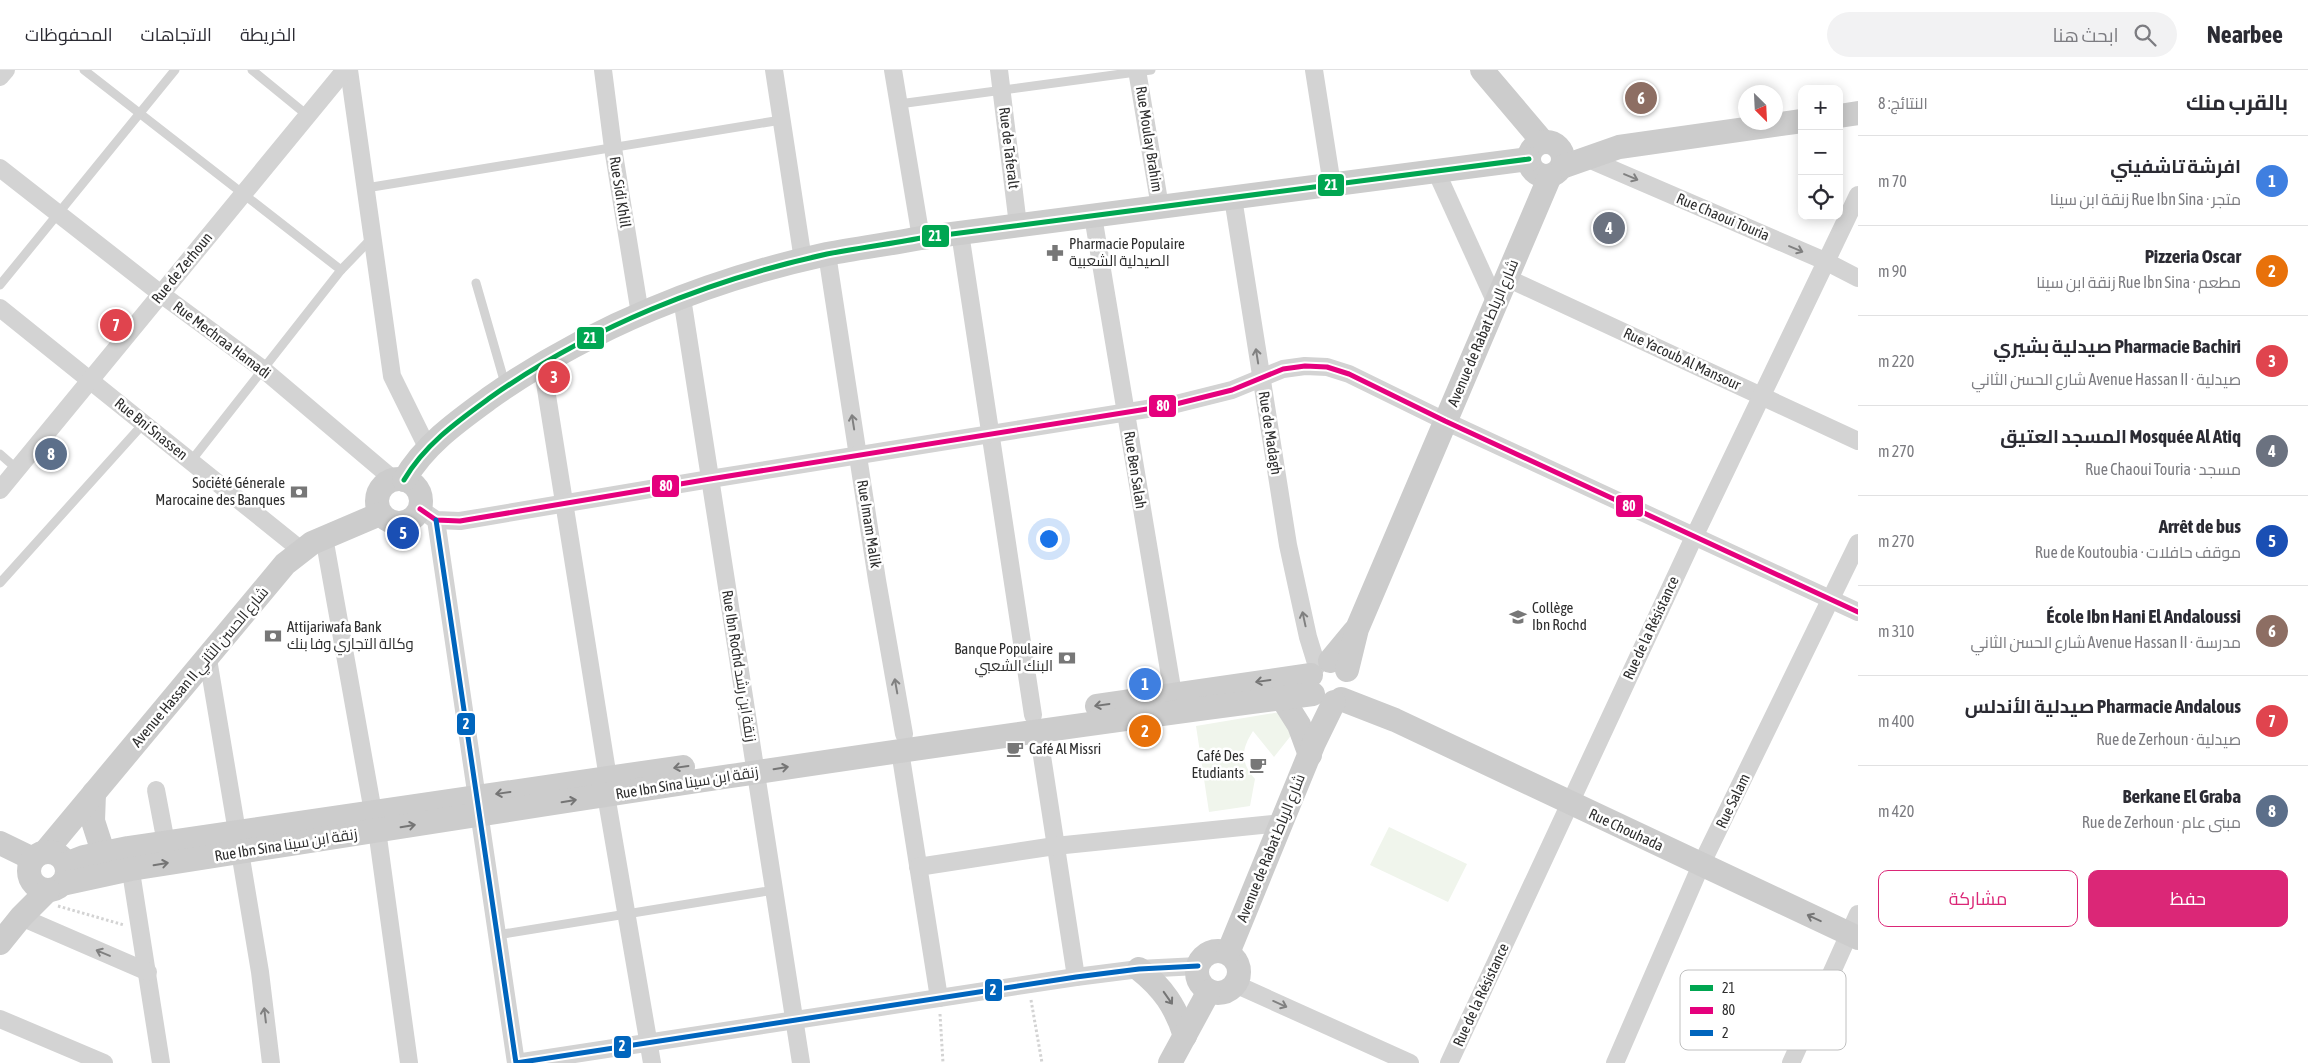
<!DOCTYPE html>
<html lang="ar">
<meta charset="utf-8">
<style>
body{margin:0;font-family:"Asap Condensed",Cairo,sans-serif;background:#f2f2f3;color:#2b2b33;direction:rtl}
.controls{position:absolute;right:15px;top:15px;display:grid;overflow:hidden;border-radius:10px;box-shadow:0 2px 12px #0003}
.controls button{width:45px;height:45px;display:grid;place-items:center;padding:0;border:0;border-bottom:1px solid #e1e1e2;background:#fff;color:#2b2b33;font:25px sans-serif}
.compass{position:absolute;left:1738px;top:15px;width:45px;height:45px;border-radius:50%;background:#fff;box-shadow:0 2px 12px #0003;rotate:156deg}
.you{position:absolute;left:1048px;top:468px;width:18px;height:18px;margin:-12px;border:4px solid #fff;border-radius:50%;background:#1a73e8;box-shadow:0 0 0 8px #1a73e833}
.badge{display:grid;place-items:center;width:32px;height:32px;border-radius:50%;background:#db2777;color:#fff;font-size:16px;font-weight:700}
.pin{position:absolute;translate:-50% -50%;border:2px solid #fff;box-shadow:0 1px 5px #0006}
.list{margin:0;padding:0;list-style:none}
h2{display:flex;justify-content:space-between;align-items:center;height:65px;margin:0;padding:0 20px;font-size:21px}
h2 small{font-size:16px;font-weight:400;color:#7c7c81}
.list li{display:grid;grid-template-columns:32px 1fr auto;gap:15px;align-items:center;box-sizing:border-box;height:90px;padding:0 20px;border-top:1px solid #e1e1e2}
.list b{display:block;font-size:19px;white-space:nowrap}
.list p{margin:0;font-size:16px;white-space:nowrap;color:#7c7c81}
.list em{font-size:16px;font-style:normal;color:#7c7c81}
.actions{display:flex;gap:10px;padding:15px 20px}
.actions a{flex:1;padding:11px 0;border:1px solid #db2777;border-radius:10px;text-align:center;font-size:18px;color:#db2777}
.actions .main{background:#db2777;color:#fff}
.icon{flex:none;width:28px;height:28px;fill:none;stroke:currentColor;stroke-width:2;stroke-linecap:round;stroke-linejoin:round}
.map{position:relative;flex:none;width:1858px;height:993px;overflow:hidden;direction:ltr}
header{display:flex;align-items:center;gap:30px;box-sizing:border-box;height:70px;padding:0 25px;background:#fff;border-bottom:1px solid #e1e1e2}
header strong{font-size:24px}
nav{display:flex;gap:28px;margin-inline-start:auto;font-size:18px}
.search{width:350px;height:45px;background:#f2f2f3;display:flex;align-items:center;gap:12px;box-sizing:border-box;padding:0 18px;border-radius:28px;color:#7c7c81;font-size:19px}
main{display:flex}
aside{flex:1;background:#fff}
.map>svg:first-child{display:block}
.green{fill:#f0f5ec}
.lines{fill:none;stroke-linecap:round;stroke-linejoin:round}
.path{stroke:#d3d3d3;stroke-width:3;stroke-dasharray:2.5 2.5;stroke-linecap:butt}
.lane{stroke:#d3d3d3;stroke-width:9}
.street{stroke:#d3d3d3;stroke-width:18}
.secondary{stroke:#ccc;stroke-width:24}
.bus-1-casing{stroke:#fff;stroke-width:9}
.bus-2-casing{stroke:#fff;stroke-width:9}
.bus-3-casing{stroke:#fff;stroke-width:9}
.bus-1{stroke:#00a651;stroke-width:5}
.bus-2{stroke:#e5007d;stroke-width:5}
.bus-3{stroke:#0065bd;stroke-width:5}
.oneway{stroke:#808080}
.oneway2{stroke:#757575}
.labels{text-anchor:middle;stroke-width:5;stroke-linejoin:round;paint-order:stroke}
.street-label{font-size:15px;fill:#2e2e2e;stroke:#fff}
.poi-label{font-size:15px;fill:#2e2e2e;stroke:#fff;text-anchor:start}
.key{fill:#fff;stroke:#c0c0c0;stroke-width:1}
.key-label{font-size:14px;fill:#2e2e2e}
.line-badge{stroke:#fff;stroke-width:2}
.badge-label{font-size:14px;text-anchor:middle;font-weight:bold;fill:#fff}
</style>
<header>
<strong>Nearbee</strong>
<div class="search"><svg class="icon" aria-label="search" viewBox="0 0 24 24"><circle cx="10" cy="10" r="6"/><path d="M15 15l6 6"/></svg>ابحث هنا</div>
<nav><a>الخريطة</a><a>الاتجاهات</a><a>المحفوظات</a></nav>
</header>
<main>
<aside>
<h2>بالقرب منك<small>النتائج: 8</small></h2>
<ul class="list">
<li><span class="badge" style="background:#3f7fe0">1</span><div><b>افرشة تاشفيني</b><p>متجر · Rue Ibn Sina زنقة ابن سينا</p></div><em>70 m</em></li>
<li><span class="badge" style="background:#e8710a">2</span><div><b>Pizzeria Oscar</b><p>مطعم · Rue Ibn Sina زنقة ابن سينا</p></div><em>90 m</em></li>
<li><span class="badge" style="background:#e0444e">3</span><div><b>Pharmacie Bachiri صيدلية بشيري</b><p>صيدلية · Avenue Hassan II شارع الحسن الثاني</p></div><em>220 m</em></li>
<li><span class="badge" style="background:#6b7280">4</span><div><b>Mosquée Al Atiq المسجد العتيق</b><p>مسجد · Rue Chaoui Touria</p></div><em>270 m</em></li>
<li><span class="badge" style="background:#1a4fb4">5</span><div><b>Arrêt de bus</b><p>موقف حافلات · Rue de Koutoubia</p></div><em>270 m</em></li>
<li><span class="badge" style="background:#8d6e63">6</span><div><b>École Ibn Hani El Andaloussi</b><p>مدرسة · Avenue Hassan II شارع الحسن الثاني</p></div><em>310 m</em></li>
<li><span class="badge" style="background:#e0444e">7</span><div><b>Pharmacie Andalous صيدلية الأندلس</b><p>صيدلية · Rue de Zerhoun</p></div><em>400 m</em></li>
<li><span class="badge" style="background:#5c6f8a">8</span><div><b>Berkane El Graba</b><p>مبنى عام · Rue de Zerhoun</p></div><em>420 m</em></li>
</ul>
<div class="actions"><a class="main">حفظ</a><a>مشاركة</a></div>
</aside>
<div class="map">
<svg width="1858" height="993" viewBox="0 0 1858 993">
<rect width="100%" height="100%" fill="#fff"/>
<g class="green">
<path d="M1286,641l7,22 -19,24 -21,-26c-12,19 -13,31 2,48l-5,27 -41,6 -13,-86z"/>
<polygon points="1389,757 1467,794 1448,832 1370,795"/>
</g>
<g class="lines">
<g class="path">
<polyline points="58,836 124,855"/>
<polyline points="1031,930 1042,993"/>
<polyline points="940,944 943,993"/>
</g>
<g class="lane">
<polyline points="84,0 341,200 191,391"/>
<polyline points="252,0 307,45"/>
<polyline points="899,34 1151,0"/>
<polyline points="366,118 781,50"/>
<polyline points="341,200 372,168"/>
<polyline points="476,213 506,317"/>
<polyline points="0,215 175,0"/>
<polyline points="0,384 17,399"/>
<polyline points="0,513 144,353"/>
<polyline points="497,865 774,820"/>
</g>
<g class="street">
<polyline points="349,0 392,306 427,377"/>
<polyline points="603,0 613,78 640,244"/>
<polyline points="774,0 803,190"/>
<polyline points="893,0 921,168"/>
<polyline points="999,0 1018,155"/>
<polyline points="1137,0 1160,137"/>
<polyline points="1314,0 1332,115"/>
<polyline points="0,7 6,0"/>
<polyline points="1586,88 1825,191 1858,208"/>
<polyline points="0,98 161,224 264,300 394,410"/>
<polyline points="1436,101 1496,233"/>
<polyline points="1233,128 1288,475 1308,567 1317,596"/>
<polyline points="1093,146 1173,624"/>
<polyline points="960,163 1033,645"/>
<polyline points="827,184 877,510 904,664"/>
<polyline points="1507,208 1858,371"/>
<polyline points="682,228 801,993"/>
<polyline points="0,238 301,480"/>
<polyline points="542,294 608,708"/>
<polyline points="0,420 345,0"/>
<polyline points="420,439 436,450 460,451 710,409 1172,335 1232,320 1283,299 1305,296 1327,297 1349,304 1445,351 1858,542"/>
<polyline points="436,450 516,993 1076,907 1139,899 1198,896"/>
<polyline points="324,467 373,742"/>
<polyline points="208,589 237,762"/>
<polyline points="1038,660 1076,907"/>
<polyline points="900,681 939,928"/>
<polyline points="156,720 166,773"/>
<polyline points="606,725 652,993"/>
<polyline points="377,760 409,993"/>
<polyline points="240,782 260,902 271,993"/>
<polyline points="129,789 161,993"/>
<polyline points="918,797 1055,776 1282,753"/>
<polyline points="21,847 148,902"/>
<polyline points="1235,914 1410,993"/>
<polyline points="0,949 104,993"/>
<polyline points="1449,993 1694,467 1858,125"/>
<polyline points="1615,993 1701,795 1858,473"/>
<polyline points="1791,993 1858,844"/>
</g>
<g class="secondary">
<polyline points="1482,0 1543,72"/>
<polyline points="1839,46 1858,43"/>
<circle cx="1546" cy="89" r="17"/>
<polyline points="1562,97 1619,77 1802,51"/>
<circle cx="399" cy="431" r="22"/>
<path d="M404,410c21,-36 54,-59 87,-83 100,-70 217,-117 336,-143 31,-6 63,-10 94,-16l608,-79"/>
<polyline points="1330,591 1354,562"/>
<polyline points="1347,600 1357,559 1550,106"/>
<polyline points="1282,628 1299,655 1310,685"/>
<polyline points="1341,629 1395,650 1858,868"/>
<polyline points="1097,636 1311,605"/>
<polyline points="94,723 93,751 103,782"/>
<polyline points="0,773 33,789"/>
<polyline points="45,782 285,494 312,473 380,444"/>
<circle cx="48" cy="801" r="19"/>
<polyline points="66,794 84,787 128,778 683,697"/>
<path d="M62,814l69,-15c394,-62 787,-124 1182,-175"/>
<polyline points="0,873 21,847 48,820"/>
<circle cx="1218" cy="902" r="21"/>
<polyline points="1228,883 1314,673 1334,632"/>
<path d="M1139,899c24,19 37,38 46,67"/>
<polyline points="1170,993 1209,921"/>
</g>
<g class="bus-1-casing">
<path id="bus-1" d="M404,410c21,-36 54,-59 87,-83 100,-70 217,-117 336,-143 31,-6 63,-10 94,-16l608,-79"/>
</g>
<g class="bus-2-casing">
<polyline id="bus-2" points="420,439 436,450 460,451 710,409 1172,335 1232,320 1283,299 1305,296 1327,297 1349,304 1445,351 1858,542"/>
</g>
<g class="bus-3-casing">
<polyline id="bus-3" points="436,450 516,993 1076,907 1139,899 1198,896"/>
</g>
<use href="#bus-1" class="bus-1"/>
<use href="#bus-2" class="bus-2"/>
<use href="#bus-3" class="bus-3"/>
</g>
<defs><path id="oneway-shaft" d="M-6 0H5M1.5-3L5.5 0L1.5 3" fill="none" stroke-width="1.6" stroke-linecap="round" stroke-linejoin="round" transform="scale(1.25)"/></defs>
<g class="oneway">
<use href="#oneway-shaft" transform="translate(1631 107) rotate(23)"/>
<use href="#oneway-shaft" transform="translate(1796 179) rotate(23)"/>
<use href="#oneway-shaft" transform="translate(1257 286) rotate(-99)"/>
<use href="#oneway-shaft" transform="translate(853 352) rotate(-99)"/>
<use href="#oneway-shaft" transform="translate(1304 549) rotate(-102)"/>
<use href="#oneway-shaft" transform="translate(896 616) rotate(-100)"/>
<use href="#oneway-shaft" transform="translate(103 883) rotate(-157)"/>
<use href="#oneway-shaft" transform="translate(1280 934) rotate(24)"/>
<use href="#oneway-shaft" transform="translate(265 945) rotate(-97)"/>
</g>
<g class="oneway2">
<use href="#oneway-shaft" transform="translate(1263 611) rotate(172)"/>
<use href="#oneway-shaft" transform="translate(1102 635) rotate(172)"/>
<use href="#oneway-shaft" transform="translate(681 697) rotate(172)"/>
<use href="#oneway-shaft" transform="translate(781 698) rotate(-9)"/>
<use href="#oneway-shaft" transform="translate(503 723) rotate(172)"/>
<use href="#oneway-shaft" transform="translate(569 731) rotate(-9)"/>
<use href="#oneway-shaft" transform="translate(408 756) rotate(-9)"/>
<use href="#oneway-shaft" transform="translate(161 794) rotate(-9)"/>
<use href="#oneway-shaft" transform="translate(1814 848) rotate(-155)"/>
<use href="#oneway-shaft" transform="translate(1168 928) rotate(55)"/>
</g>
<defs>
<g id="pharmacy-bare" transform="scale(1.35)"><path d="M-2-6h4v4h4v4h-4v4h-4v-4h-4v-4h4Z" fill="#777" stroke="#fff" stroke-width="2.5" paint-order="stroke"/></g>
<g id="bank-bare" transform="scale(1.35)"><path d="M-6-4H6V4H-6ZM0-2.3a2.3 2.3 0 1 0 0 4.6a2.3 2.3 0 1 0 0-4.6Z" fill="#777" stroke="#fff" stroke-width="2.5" paint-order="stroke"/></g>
<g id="school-bare" transform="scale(1.35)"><path d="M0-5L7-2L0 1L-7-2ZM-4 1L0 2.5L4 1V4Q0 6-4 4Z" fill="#777" stroke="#fff" stroke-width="2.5" paint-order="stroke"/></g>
<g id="cafe-bare" transform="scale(1.35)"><path d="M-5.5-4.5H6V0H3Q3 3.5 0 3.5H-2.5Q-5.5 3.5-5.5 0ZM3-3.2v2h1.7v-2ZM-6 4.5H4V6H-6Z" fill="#777" stroke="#fff" stroke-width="2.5" paint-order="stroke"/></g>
</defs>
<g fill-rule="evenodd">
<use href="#pharmacy-bare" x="1055" y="183"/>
<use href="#bank-bare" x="299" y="422"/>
<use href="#school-bare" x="1518" y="547"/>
<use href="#bank-bare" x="273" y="566"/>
<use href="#bank-bare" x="1067" y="588"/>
<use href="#cafe-bare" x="1015" y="679"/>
<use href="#cafe-bare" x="1258" y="695"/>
</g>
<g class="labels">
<g class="street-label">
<text transform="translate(1149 69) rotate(81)" y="5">Rue Moulay Brahim</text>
<text transform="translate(1009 78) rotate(83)" y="5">Rue de Taferalt</text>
<text transform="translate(620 122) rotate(81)" y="5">Rue Sidi Khlil</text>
<text transform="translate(1723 147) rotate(23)" y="5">Rue Chaoui Touria</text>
<text transform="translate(182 198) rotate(-51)" y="5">Rue de Zerhoun</text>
<text transform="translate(1483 263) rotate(-67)" y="5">Avenue de Rabat شارع الرباط</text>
<text transform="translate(222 270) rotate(37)" y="5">Rue Mechraa Hamadi</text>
<text transform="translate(1682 289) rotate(25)" y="5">Rue Yacoub Al Mansour</text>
<text transform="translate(151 359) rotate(39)" y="5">Rue Bni Snassen</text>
<text transform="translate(1270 363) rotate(81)" y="5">Rue de Madagh</text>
<text transform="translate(1135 400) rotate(81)" y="5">Rue Ben Salah</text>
<text transform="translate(869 454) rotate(81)" y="5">Rue Imam Malik</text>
<text transform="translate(1651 558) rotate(-65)" y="5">Rue de la Résistance</text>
<text transform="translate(739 596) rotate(81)" y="5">Rue Ibn Rochd زنقة ابن رشد</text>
<text transform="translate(200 597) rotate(-50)" y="5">Avenue Hassan II شارع الحسن الثاني</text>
<text transform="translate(687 713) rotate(-9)" y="5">Rue Ibn Sina زنقة ابن سينا</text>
<text transform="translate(1733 731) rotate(-64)" y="5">Rue Salam</text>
<text transform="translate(1626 760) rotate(25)" y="5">Rue Chouhada</text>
<text transform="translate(286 775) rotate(-9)" y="5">Rue Ibn Sina زنقة ابن سينا</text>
<text transform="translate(1271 778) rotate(-68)" y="5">Avenue de Rabat شارع الرباط</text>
<text transform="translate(1481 925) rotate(-65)" y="5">Rue de la Résistance</text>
</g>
<g class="poi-label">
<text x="1069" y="179">Pharmacie Populaire<tspan x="1069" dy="17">الصيدلية الشعبية</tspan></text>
<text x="285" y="418" text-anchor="end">Société Génerale<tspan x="285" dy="17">Marocaine des Banques</tspan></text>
<text x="1532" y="543">Collège<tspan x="1532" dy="17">Ibn Rochd</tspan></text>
<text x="287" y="562">Attijariwafa Bank<tspan x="287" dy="17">وكالة التجاري وفا بنك</tspan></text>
<text x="1053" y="584" text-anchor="end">Banque Populaire<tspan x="1053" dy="17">البنك الشعبي</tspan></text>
<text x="1029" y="684">Café Al Missri</text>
<text x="1244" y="691" text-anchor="end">Café Des<tspan x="1244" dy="17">Etudiants</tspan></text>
</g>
</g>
<rect x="1680" y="900" width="166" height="80" rx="8" class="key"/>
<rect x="1690" y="915" width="23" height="6" fill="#00a651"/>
<rect x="1690" y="937" width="23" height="7" fill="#e5007d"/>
<rect x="1690" y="960" width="23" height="6" fill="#0065bd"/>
<g class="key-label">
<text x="1722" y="923">21</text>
<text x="1722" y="945">80</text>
<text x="1722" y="968">2</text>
</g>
<g class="line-badge">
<rect x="1317" y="103" width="28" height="24" rx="5" fill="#00a651"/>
<rect x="921" y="154" width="29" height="24" rx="5" fill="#00a651"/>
<rect x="576" y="256" width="29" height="24" rx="5" fill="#00a651"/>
<rect x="1148" y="324" width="29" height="24" rx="5" fill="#e5007d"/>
<rect x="651" y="404" width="29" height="24" rx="5" fill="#e5007d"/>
<rect x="1615" y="424" width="29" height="24" rx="5" fill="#e5007d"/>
<rect x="456" y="642" width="20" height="24" rx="5" fill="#0065bd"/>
<rect x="984" y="908" width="19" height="24" rx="5" fill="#0065bd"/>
<rect x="613" y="965" width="19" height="24" rx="5" fill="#0065bd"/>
</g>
<g class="badge-label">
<text x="1331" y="120">21</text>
<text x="935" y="171">21</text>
<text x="590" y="273">21</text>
<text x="1163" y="341">80</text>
<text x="666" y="421">80</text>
<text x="1629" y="441">80</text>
<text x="466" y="659">2</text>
<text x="993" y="925">2</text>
<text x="622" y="981">2</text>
</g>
</svg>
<div class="controls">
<button>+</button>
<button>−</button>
<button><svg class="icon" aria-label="locate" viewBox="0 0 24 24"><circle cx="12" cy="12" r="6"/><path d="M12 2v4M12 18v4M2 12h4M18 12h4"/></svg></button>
</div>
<svg class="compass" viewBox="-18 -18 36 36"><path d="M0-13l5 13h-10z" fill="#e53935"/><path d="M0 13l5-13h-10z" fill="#7c7c81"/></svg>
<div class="you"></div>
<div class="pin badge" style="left:1145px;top:614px;background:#3f7fe0">1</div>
<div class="pin badge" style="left:1145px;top:661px;background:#e8710a">2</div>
<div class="pin badge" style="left:554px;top:307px;background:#e0444e">3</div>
<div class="pin badge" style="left:1609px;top:158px;background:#6b7280">4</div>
<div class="pin badge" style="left:403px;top:463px;background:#1a4fb4">5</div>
<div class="pin badge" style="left:1641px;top:28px;background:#8d6e63">6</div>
<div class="pin badge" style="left:116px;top:255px;background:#e0444e">7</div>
<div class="pin badge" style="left:51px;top:384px;background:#5c6f8a">8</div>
</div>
</main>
